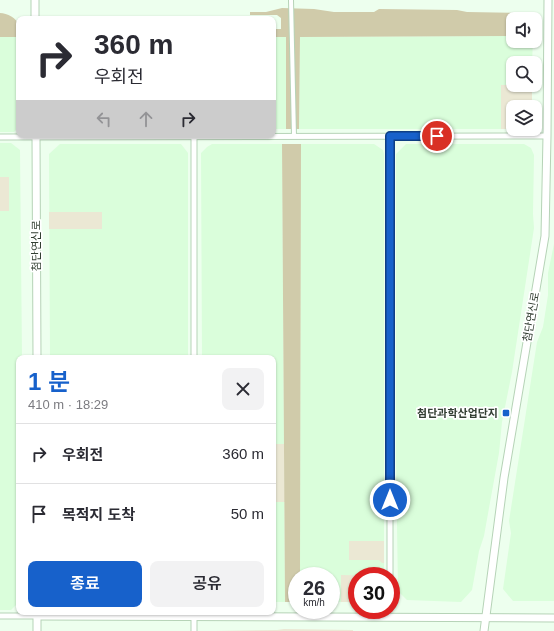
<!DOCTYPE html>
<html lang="ko">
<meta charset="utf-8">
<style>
body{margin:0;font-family:Arial,"Noto Sans KR",sans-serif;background:#f2f2f3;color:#2b2b33;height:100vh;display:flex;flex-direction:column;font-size:15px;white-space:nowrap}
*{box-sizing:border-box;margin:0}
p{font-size:13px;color:#7c7c81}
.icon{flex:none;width:22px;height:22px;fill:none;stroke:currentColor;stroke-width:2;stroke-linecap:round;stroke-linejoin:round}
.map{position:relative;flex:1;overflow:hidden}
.panel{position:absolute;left:16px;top:355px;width:260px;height:260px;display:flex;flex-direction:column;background:#fff;border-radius:8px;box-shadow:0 1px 3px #0004}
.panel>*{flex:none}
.guide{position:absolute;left:16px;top:16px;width:260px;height:122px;border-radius:8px;box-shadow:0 1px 3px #0004;background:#fff;color:#2b2b33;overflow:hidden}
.controls{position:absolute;left:506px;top:12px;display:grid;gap:8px}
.controls a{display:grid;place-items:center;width:36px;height:36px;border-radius:8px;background:#fff;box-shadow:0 1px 3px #0004;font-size:20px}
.speed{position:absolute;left:288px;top:567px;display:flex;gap:8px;font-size:20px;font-weight:700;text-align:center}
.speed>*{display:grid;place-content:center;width:52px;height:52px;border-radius:50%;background:#fff;box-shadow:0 1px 3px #0004;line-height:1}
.speed small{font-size:10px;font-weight:400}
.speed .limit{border:6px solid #d22;background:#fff;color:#111}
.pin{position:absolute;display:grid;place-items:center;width:34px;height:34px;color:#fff;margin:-17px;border:2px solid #fff;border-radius:50%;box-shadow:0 1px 4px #0007}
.me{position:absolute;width:44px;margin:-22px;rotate:0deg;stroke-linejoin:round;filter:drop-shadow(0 0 3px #0008)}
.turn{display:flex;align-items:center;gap:14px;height:84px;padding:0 12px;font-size:18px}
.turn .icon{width:52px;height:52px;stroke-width:2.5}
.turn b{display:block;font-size:28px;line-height:34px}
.lanes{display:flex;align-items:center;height:38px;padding:0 12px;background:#0003;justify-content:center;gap:20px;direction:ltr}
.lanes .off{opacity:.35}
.round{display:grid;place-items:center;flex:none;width:42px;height:42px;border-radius:8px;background:#f2f2f3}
.overview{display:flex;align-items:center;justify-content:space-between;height:68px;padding:0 12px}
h1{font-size:24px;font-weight:600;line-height:30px;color:#1761cb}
.button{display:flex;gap:8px;margin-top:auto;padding:8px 12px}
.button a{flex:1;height:46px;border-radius:8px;background:#1761cb;color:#fff;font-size:16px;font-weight:600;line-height:46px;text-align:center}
.button a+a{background:#f2f2f3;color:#2b2b33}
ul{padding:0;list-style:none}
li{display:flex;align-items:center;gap:12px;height:60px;padding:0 12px;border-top:1px solid #e1e1e2}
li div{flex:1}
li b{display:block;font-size:15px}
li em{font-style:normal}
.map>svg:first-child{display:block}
</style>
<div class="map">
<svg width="554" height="631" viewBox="0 0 554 631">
<rect width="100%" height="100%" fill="#edffee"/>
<g fill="#dafedb">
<polygon points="513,36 513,41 533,41 532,63 513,63 513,85 532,85 532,107 513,107 513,129 299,129 300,37"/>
<polygon points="0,37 19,37 19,127 14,132 0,132"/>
<rect x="273" y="37" width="13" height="92"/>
<polygon points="0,143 11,143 20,150 22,358 19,358 19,602 11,610 0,610"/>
<polygon points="60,144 181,144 188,153 188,358 50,358 49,154"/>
<polygon points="212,144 282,144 285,602 273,602 273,358 202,358 201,153 207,147"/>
<polygon points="301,144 374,144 383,150 384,154 384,576 357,576 357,602 331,602 331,576 300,576"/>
<polygon points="406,144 524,144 531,148 534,155 533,214 534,228 512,372 502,422 499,453 489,508 484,536 479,551 472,590 461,602 407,600 398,591 396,458 396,154"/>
<polygon points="554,244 554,601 513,601 503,589 511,533 509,521 537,342 543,327 546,308 548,295 548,273"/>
</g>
<g fill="#ebe8d4">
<polygon points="501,85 532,85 532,107 513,107 513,129 501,129"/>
<rect x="0" y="177" width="9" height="34"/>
<rect x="49" y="212" width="53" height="17"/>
<polygon points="273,444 284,444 285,502 273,502"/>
<polygon points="349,541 384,541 384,563 382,563 379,560 349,560"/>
<polygon points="341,575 384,576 357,576 357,602 341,602"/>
<polygon points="284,629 353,630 353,631 215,631 277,630"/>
</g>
<g fill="#d0cbaa">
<polygon points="282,8 314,9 334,12 374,12 379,9 457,10 467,12 523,13 528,19 513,19 513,36 300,37 299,129 286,129 286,37 273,37 273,29 281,29 281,18 277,15 250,15 250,12 266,12"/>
<path d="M0 13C7 13 17 18 19 26 20 29 19 34 19 37H0Z"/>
<polygon points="282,144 301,144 300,576 297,576 297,602 285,602"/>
</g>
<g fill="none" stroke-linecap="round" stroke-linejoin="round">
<defs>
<polyline id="pedestrian" points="291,0 294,136"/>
<g id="minor">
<polyline points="390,136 390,576"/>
<polyline points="0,137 547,136"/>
<polyline points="194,137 194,358"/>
<polyline points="0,616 37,616"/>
<polyline points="194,631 194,612"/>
</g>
<g id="tertiary">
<polyline points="35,0 35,19"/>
<polyline points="36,135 37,358"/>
<polyline points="37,612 37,631"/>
<polyline points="37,616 554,618"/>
<polyline points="484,631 504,478 545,236 547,136 548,0"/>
</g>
</defs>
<use href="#pedestrian" stroke="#b6d3b7" stroke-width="6"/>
<use href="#minor" stroke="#b6d3b7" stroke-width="7"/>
<use href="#tertiary" stroke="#b6d3b7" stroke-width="9"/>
<use href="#pedestrian" stroke="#fff" stroke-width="4"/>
<use href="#minor" stroke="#fff" stroke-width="5"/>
<use href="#tertiary" stroke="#fff" stroke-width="7"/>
</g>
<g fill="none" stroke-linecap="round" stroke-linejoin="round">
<defs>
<polyline id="route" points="390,500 390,136 437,136"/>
</defs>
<use href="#route" stroke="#0f3f84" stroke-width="10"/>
<use href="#route" stroke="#1761cb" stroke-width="7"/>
</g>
<rect fill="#1761cb" stroke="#fff" stroke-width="1.5" x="502" y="409" width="8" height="8" rx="2"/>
<g text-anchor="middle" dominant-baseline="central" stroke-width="3.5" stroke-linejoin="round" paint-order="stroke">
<g font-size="11" fill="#333f33" stroke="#fff">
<text transform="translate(36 246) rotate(-90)">첨단연신로</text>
<text transform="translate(531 317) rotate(-80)">첨단연신로</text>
</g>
<g font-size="11" font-weight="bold" fill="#333f33" stroke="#fff" text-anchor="end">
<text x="498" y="413">첨단과학산업단지</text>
</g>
</g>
</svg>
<div class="controls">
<a><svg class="icon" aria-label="sound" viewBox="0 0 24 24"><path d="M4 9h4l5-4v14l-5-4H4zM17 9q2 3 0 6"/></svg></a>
<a><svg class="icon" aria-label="search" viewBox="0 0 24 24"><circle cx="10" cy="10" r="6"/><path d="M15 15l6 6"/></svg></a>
<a><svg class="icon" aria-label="layers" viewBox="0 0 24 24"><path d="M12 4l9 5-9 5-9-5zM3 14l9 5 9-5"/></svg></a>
</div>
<div class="speed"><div>26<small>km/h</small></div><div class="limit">30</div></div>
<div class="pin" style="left:437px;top:136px;background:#d93025"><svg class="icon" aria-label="arrive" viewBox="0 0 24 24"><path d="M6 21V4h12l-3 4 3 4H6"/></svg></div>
<svg class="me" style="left:390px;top:500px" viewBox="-20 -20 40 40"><circle r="17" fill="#1761cb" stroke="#fff" stroke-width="3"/><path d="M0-11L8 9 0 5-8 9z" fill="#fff"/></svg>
<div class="guide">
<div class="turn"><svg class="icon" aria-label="right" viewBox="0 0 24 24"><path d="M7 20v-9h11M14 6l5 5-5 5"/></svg><div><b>360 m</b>우회전</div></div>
<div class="lanes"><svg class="icon off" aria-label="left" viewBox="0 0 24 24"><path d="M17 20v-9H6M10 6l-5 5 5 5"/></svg><svg class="icon off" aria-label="ahead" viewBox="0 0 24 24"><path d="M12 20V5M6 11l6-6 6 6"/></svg><svg class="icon" aria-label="right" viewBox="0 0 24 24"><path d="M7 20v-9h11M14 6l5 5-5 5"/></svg></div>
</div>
<section class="panel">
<div class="overview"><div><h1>1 분</h1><p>410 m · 18:29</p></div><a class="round"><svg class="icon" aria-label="close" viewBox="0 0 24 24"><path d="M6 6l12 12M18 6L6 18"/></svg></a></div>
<ul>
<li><svg class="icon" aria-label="right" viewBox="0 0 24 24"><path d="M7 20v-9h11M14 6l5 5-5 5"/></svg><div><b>우회전</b></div><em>360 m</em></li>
<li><svg class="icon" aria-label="arrive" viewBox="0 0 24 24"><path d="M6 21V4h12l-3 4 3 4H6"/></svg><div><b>목적지 도착</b></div><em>50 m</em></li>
</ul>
<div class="button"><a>종료</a><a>공유</a></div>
</section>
</div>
